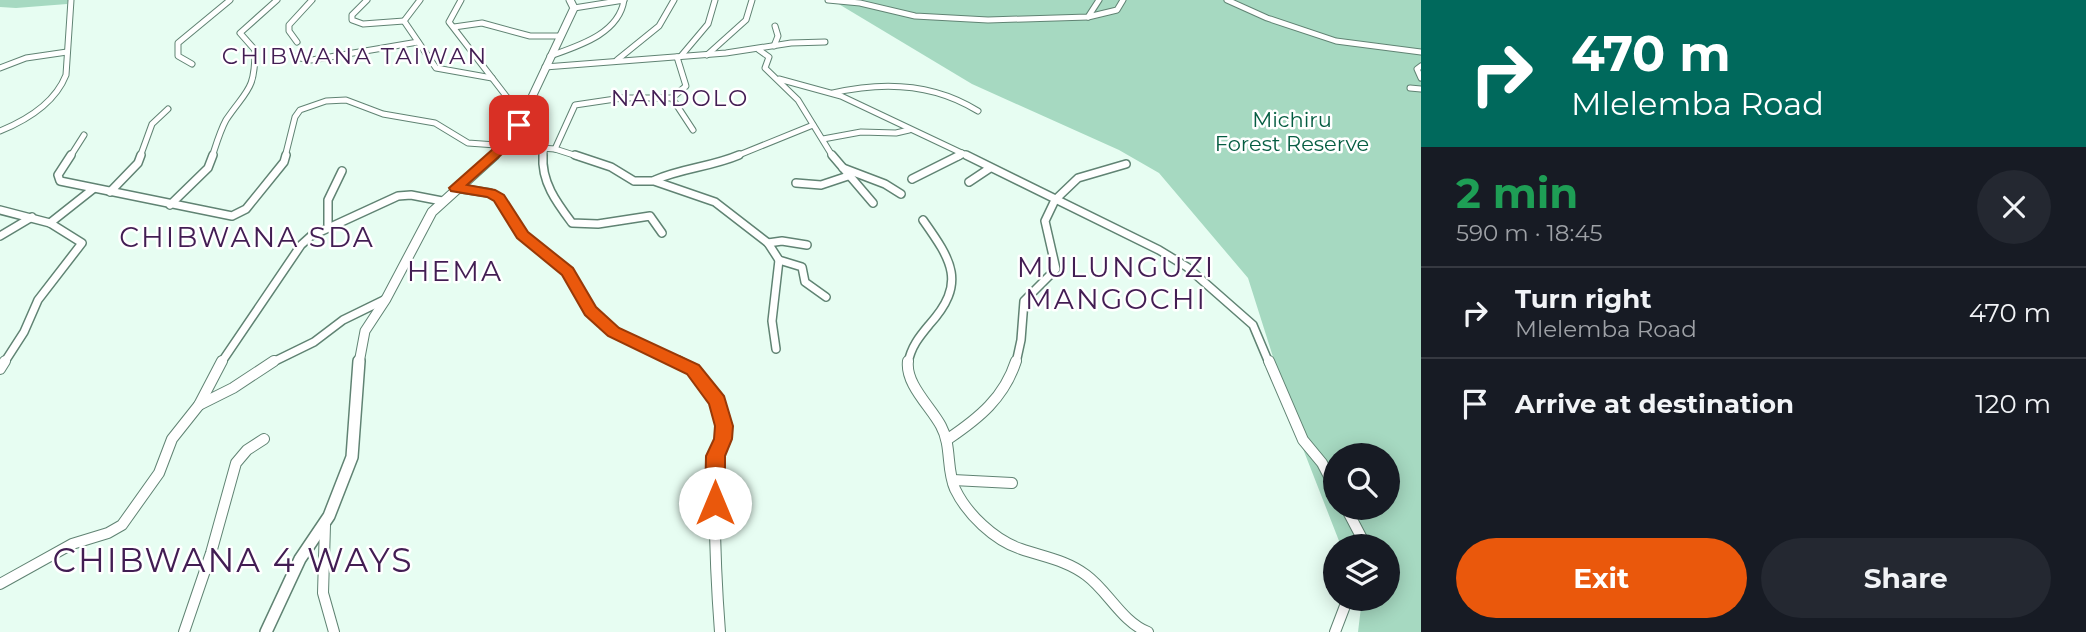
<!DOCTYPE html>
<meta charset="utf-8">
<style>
body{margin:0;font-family:Montserrat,sans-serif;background:#242831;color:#f1f3f6;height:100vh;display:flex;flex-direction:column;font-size:26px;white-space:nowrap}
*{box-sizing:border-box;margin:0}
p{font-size:23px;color:#9ea1a6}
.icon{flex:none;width:38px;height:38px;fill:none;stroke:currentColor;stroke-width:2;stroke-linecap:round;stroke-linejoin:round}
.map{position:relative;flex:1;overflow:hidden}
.details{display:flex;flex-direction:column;background:#171b24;width:665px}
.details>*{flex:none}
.top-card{background:#00695c;color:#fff;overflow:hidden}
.buttons{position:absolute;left:1323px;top:443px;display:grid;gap:14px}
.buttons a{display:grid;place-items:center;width:77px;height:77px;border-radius:50%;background:#171b24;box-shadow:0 4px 18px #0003;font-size:35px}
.pin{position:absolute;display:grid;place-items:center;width:60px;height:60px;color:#fff;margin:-30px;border-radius:14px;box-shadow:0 4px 10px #0006}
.me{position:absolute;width:77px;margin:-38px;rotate:0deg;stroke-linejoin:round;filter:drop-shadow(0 0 5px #0008)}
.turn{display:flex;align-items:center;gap:24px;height:147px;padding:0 35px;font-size:32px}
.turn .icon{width:91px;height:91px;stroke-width:2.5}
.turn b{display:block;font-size:49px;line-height:60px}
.round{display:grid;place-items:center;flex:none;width:74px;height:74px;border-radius:37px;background:#242831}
.headline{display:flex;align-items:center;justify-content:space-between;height:119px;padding:0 35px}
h1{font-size:42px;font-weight:700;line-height:52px;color:#1e9e55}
.action{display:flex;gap:14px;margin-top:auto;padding:14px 35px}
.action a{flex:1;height:80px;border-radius:42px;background:#ea580c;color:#fff;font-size:28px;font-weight:700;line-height:80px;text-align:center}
.action a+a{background:#242831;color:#f1f3f6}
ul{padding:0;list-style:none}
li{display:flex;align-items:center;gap:21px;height:91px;padding:0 35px;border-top:2px solid #363941}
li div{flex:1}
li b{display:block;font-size:26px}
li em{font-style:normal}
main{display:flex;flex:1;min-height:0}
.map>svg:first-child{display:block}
</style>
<main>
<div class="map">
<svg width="1421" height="632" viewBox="0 0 1421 632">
<rect width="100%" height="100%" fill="#e7fdf2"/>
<g fill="#a6d9c1" fill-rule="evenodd">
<polygon points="0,0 68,0 67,4 16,8 0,7"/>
<path d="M832 0H1421V632H1358L1362 599 1388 598V546H1341L1298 436 1248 278 1159 173 1119 150 972 84ZM1335 455H1388V508H1335Z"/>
</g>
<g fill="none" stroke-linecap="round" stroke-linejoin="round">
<defs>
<g id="minor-far2">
<polyline points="367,0 352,15 352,20 363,24 404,21"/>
<polyline points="461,0 449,22 513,105 525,112"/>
<polyline points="828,0 860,3 915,16 988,20 1088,17 1117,10 1123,0"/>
<polyline points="1227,0 1267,18 1336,41 1421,52"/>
<polyline points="574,8 624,0"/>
<polyline points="1088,17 1099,0"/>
<polyline points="404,21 436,68 492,78"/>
<polyline points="404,21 420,0"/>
<polyline points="454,27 482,23 530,36 561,36"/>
<polyline points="297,42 289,31 289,25 312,0"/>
<polyline points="774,46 778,36 775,26"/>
<polyline points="759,50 769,57 765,68 798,100 833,157"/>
<polyline points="707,55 746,20 752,0"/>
<path d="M550 56C578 46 619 34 624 0"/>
<polyline points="681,56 708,24 715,0"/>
<polyline points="294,57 312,60 418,42"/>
<polyline points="677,57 686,86 672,98 693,130"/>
<polyline points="617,60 659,26 674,0"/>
<polyline points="192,64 178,56 178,43 230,0"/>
<polyline points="1421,66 1417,69 1421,78"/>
<polyline points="545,67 726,53 791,43 825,42"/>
<polyline points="0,68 26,58 67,52"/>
<polyline points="779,79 841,96 970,157"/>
<polyline points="1410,88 1421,89"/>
<path d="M833 93C884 81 933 83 978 111"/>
<path d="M0 131C27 120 55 103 66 75L71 0"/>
<polyline points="823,139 861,132 896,133 909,130"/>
<polyline points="555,149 575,105 622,98 672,98"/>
<polyline points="70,157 84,135"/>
<polyline points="140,157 152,124 168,109"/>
<path d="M212 157C216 145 220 131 226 120 247 89 255 91 255 50L240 33 277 0"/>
<polyline points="285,157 295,117 300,110 326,101 346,100 383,114 435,123 468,143 555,149 580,157"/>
<polyline points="543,157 545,148"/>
<polyline points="734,157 813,125"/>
<polyline points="958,157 962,153"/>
</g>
<g id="minor-far1">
<polyline points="71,155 58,175 60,181 232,216 246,209 284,162 286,155"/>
<path d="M543 155C541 182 557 203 572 223L598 224 650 216 662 233"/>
<polyline points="575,155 611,167 634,181 654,181 715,202 768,243 779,260 802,267 805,282 826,297"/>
<polyline points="832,155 873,203"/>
<polyline points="966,155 1159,250 1187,267 1253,325 1269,363"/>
<polyline points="843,168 885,184 901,194"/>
<polyline points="912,179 960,155"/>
<path d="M655 180C682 168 711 167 739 155"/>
<polyline points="969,182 990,168"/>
<polyline points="796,183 821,185 848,176"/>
<polyline points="456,188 490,193 500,198 526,239 568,272 596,318 613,332 681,363"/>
<polyline points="110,192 138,163 141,155"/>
<polyline points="170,205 208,168 213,155"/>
<polyline points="0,210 50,223 82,243 38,300 24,332 4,363"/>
<polyline points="50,223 93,189"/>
<polyline points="328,227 328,200 342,171"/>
<polyline points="0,236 32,217"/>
<polyline points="768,243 782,241 807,245"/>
<polyline points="776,349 772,321 779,260"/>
<polyline points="221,363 301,245 311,236 398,196 411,195 442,201"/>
<polyline points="271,363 314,342 343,320 386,299"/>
<path d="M908 363C911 347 919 337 929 325 967 283 952 261 923 220"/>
<polyline points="1016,363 1021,340 1024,301 1056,269 1045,221 1055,200 1078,178 1126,164"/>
</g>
<g id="minor">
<path d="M678 361C691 367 712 388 718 402 730 429 716 450 715 476 714 528 716 580 720 632"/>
<path d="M908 361C905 384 931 407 941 426 952 446 946 469 955 489 967 514 994 540 1021 549 1044 557 1066 560 1086 575 1108 591 1122 622 1148 632"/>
<polyline points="1269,361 1303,440 1322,463 1335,488"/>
<polyline points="0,369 5,361"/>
<polyline points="199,405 233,388 274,361"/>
<path d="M948 439C979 418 1004 398 1016 361"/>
<polyline points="953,480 1012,483"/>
<polyline points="1346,508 1366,546"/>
<polyline points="325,525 323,593 334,632"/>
<polyline points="0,584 72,544 108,533 122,525 159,473 172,439 199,405 222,361"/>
<polyline points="184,632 211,553 236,463 247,450 264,439"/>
<polyline points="1335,632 1348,598"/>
</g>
<polyline id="tertiary-far2" points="493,157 515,133 574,8 570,0"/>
<polyline id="tertiary-far1" points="359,363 365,331 386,299 432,212 495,155"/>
<polyline id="tertiary" points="266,632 300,559 329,516 352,457 359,361"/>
</defs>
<use href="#minor-far2" stroke="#608373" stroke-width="7"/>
<use href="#minor-far1" stroke="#608373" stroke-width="10"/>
<use href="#minor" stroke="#608373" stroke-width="12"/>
<use href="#tertiary-far2" stroke="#608373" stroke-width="9"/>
<use href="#tertiary-far1" stroke="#608373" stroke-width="11"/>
<use href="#tertiary" stroke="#608373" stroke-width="14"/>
<use href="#minor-far2" stroke="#fff" stroke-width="5"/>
<use href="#minor-far1" stroke="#fff" stroke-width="7"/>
<use href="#minor" stroke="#fff" stroke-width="10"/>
<use href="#tertiary-far2" stroke="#fff" stroke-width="7"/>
<use href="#tertiary-far1" stroke="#fff" stroke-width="9"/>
<use href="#tertiary" stroke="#fff" stroke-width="11"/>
</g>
<polygon fill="#ea580c" stroke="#983908" stroke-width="2" points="519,122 525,125 511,146 467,185 495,190 504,195 528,232 573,268 596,307 619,328 699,365 724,396 733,426 732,439 725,456 725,503 722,510 715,512 708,510 705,503 706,456 714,439 715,426 709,404 687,374 608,336 585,315 562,275 517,238 494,201 487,197 451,191 449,188 502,141 514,123"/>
<g text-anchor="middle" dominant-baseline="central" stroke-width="5" stroke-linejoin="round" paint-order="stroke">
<g font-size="21" fill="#065d42" stroke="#fff">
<text x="1292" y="119">Michiru<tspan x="1292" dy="24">Forest Reserve</tspan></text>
</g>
<g font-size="23" letter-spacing="2" fill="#421d53" stroke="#fff">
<text x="355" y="56">CHIBWANA TAIWAN</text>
<text x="680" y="98">NANDOLO</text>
</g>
<g font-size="28" letter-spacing="2" fill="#421d53" stroke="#fff">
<text x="247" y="237">CHIBWANA SDA</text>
<text x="1116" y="267">MULUNGUZI<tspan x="1116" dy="32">MANGOCHI</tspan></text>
<text x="455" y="271">HEMA</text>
</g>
<g font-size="33" letter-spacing="2" fill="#421d53" stroke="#fff">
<text x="233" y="560">CHIBWANA 4 WAYS</text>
</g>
</g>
</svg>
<div class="buttons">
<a><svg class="icon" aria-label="search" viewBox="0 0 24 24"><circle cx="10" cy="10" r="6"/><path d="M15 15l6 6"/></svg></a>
<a><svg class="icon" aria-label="layers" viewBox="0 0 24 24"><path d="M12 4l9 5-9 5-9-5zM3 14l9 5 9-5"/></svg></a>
</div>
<div class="pin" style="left:519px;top:125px;background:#d93025"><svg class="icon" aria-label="arrive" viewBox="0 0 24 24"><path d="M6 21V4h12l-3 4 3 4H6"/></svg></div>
<svg class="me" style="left:715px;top:503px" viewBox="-20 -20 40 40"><circle r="19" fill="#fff"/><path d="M0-13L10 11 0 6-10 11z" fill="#ea580c"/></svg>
</div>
<section class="details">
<div class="top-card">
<div class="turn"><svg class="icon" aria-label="right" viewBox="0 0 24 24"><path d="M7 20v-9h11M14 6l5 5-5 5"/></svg><div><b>470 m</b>Mlelemba Road</div></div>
</div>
<div class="headline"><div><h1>2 min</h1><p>590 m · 18:45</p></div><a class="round"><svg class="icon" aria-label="close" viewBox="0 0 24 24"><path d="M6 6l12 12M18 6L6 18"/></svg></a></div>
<ul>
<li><svg class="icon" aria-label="right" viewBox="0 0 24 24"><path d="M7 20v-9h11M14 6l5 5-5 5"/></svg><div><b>Turn right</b><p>Mlelemba Road</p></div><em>470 m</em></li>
<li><svg class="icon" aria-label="arrive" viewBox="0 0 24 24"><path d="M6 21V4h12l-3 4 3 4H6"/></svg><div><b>Arrive at destination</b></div><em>120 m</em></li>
</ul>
<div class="action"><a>Exit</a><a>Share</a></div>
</section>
</main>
